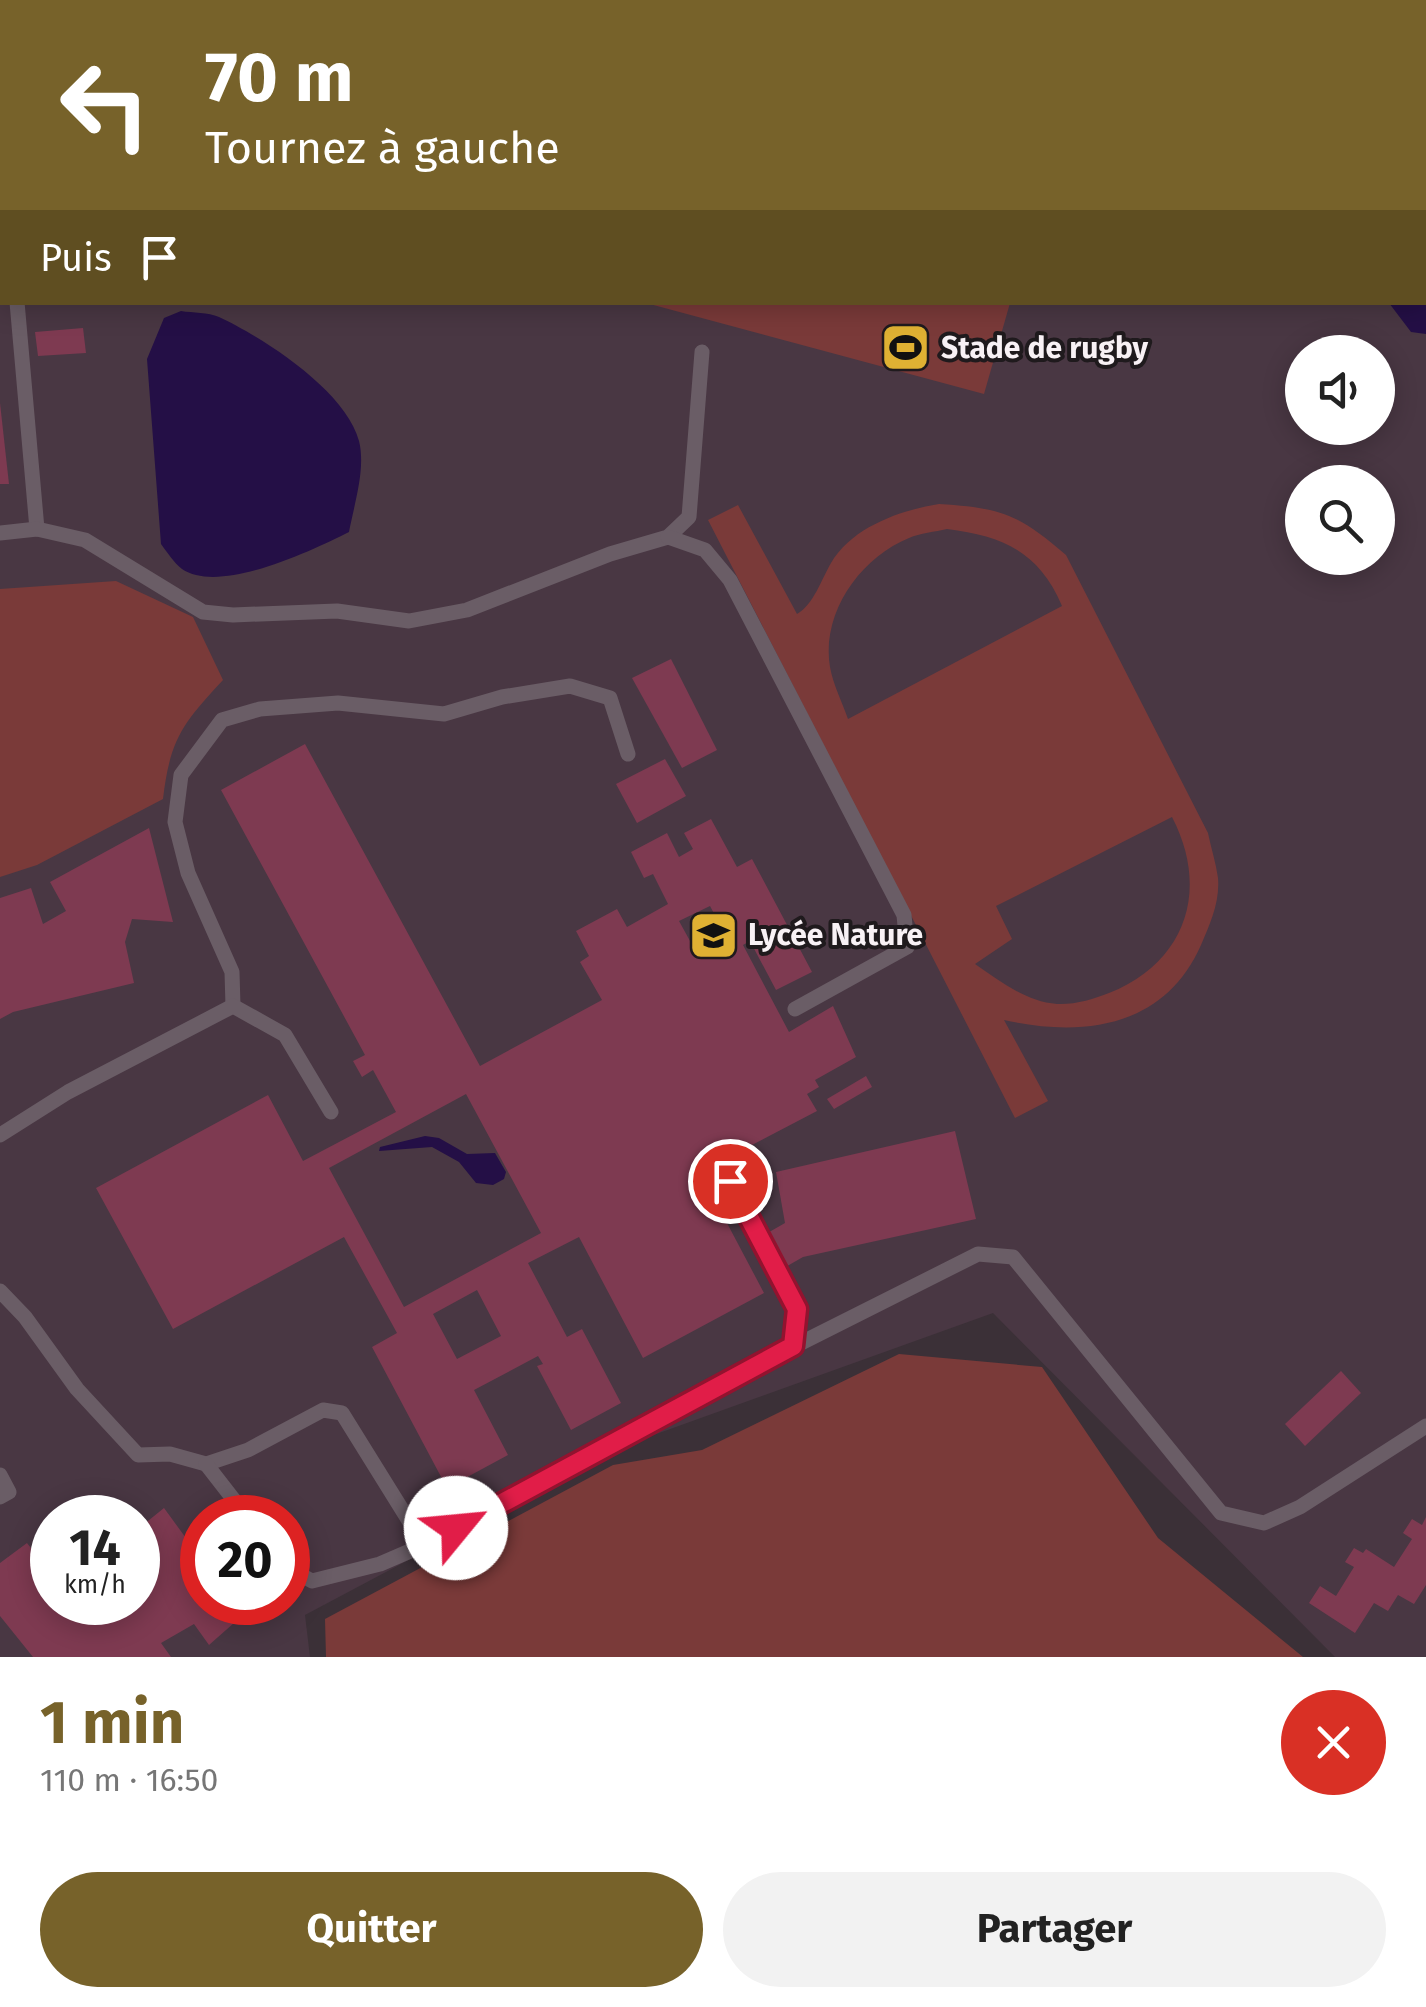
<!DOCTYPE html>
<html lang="fr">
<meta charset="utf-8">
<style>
body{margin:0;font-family:"Fira Sans",sans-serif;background:#f2f2f2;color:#222;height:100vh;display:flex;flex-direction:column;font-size:38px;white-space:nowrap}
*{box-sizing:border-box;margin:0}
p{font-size:32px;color:#767676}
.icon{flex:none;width:55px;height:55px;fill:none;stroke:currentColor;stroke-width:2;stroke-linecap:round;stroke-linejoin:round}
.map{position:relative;height:1657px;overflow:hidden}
.panel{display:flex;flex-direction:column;background:#fff;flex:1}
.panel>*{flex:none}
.guide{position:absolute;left:0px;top:0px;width:1428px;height:305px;box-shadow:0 5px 25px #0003;background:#77622a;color:#fff;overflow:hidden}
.buttons{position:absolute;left:1285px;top:335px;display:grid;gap:20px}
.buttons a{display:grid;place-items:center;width:110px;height:110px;border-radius:50%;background:#fff;box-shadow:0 5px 25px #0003;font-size:50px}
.speed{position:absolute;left:30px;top:1495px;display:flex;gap:20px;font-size:50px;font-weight:700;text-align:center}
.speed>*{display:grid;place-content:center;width:130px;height:130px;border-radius:50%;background:#fff;box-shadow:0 5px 25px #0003;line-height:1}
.speed small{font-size:25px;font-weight:400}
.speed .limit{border:15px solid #d22;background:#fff;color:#111}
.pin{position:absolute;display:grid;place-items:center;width:85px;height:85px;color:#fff;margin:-42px;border:5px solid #fff;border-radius:50%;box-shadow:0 2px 10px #0007}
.me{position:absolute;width:110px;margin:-55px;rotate:62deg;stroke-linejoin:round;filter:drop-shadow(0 0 8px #0008)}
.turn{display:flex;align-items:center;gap:35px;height:210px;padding:0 40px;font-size:45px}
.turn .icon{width:130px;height:130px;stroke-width:2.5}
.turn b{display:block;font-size:70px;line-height:85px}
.then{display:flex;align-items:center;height:95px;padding:0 40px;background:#0003;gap:20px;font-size:38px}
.round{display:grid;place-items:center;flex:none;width:105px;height:105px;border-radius:52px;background:#f2f2f2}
.head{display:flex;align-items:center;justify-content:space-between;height:170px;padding:0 40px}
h1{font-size:60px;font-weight:700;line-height:75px;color:#77622a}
.button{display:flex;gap:20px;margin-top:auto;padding:20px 40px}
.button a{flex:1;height:115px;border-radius:60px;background:#77622a;color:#fff;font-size:40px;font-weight:700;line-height:115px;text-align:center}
.button a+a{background:#f2f2f2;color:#222}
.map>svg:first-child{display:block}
</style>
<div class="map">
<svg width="1426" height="1657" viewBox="0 0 1426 1657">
<rect width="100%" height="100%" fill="#3b3037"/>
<path fill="#493743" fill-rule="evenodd" d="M0 0H1426V1657H1335L993 1313 623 1446 305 1615 310 1657H0ZM2 2H1425V302H2ZM1302 352H1378V428H1302ZM1302 482H1378V558H1302ZM52 1518H138V1602H52ZM202 1518H288V1602H202Z"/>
<g fill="#7a3a39" fill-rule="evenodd">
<polygon points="455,0 894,0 904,2 454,2"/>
<polygon points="646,303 1010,302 1010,303 984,394"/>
<path d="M939 504C1002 508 1018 514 1066 555L1208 833C1211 848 1216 863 1218 878 1220 902 1210 924 1201 945 1165 1027 1084 1038 1004 1020L1048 1101 1015 1118 708 520 738 505 797 614C814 604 821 580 831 563 852 527 901 510 939 504ZM947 529C1003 536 1039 552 1062 606L848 719C842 702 833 684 830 667 821 613 860 558 909 538 920 533 935 532 947 529ZM1172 817C1210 890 1186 962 1109 993 1094 999 1074 1005 1057 1004 1026 1002 1000 981 975 964L1012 939 996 906Z"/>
<path d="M116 581 193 617 223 680C183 723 170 739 163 799L37 865 0 877V589Z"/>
<polygon points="899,1354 1042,1367 1158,1538 1303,1657 326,1657 325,1619 613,1465 702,1450"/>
</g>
<g fill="#240f46">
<polygon points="1284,0 1426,0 1426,334 1411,332 1389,303 1425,302 1425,2"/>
<path d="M181 311C193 313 208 312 219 317 264 338 346 391 359 441 366 469 354 505 349 532 313 550 220 595 182 569 174 563 167 552 161 544L147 359 164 318Z"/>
<polygon points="425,1136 439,1138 467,1154 495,1153 506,1172 504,1179 493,1185 476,1183 459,1162 432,1147 379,1151 380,1147"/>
</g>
<g fill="#7e3a51" fill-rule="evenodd">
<polygon points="83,328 86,353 38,356 35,332"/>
<polygon points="0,403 9,484 0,484"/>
<polygon points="671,659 717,750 682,768 632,678"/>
<path d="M305 744 480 1066 602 1000 580 962 589 956 576 931 617 909 627 927 668 904 653 874 644 878 631 852 667 833 679 857 693 849 684 833 711 819 737 867 752 859 812 972 776 990 750 941 743 945 789 1032 833 1006 856 1057 815 1080 819 1087 807 1094 817 1111 700 1172 764 1293 643 1358 579 1237 528 1263 567 1337 582 1329 621 1403 571 1430 537 1366 543 1364 538 1356 474 1390 508 1455 447 1488 372 1347 397 1333 344 1237 173 1329 96 1188 268 1095 303 1161 396 1112 373 1070 362 1077 353 1061 365 1055 221 790ZM710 906 725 934 695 950 679 921ZM466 1094 541 1233 404 1307 329 1168ZM477 1290 501 1336 457 1359 433 1314Z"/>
<polygon points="665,759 686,796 637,823 616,784"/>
<polygon points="149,828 173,922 132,919 125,942 134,983 13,1012 0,1019 0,898 31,888 43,924 66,911 50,882"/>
<polygon points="866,1076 872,1087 834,1109 827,1099"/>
<polygon points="955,1131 976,1219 803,1257 782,1269 764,1235 785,1223 776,1172"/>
<polygon points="1341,1371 1361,1393 1305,1446 1285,1424"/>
<polygon points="164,1508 202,1560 202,1602 234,1602 243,1615 209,1645 194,1624 161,1643 171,1657 33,1657 0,1616 0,1563 27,1543 52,1575 52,1602 75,1602 87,1618 107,1602 138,1602 138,1579 151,1569 138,1552 138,1529"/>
<polygon points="1426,1517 1426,1585 1414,1604 1398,1595 1388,1611 1374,1603 1355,1633 1309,1603 1320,1586 1336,1596 1354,1567 1345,1562 1354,1548 1363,1553 1366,1549 1394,1567 1412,1539 1403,1533 1412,1519 1422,1525"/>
</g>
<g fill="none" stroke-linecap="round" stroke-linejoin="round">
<g stroke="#6a5d66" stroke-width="15">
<polyline points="0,164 2,167"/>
<polyline points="17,302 37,529"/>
<polyline points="0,533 37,529 85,540 203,612 233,615 337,611 409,621 467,610 610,554 668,537 689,517 702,352"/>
<polyline points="668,537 705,550 730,580 904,915 907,947 795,1009"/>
<polyline points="233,1006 232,972 188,873 175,822 181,775 222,720 260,709 338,703 444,714 502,697 570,686 610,698 628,754"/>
<polyline points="0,1135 68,1092 233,1006 285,1035 331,1112"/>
<polyline points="730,1181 797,1309 793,1347"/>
<polyline points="0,1291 25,1317 77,1389 138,1455 170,1454 206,1464 248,1450 323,1410 342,1413 424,1545 380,1564 312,1581 288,1568"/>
<polyline points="206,1464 248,1518"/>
<polyline points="0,1475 9,1492 0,1497"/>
<polyline points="424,1545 793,1347 978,1254 1013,1257 1221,1513 1264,1523 1300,1507 1426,1426"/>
</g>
</g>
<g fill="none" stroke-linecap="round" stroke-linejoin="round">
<defs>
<polyline id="route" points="456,1528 793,1346 797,1309 730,1181"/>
</defs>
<use href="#route" stroke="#92132f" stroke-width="25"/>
<use href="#route" stroke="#e11d48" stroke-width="18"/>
</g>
<defs>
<symbol id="stadium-square" viewBox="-11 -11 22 22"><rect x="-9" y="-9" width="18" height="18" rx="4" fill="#dfb133" stroke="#1f1a1d"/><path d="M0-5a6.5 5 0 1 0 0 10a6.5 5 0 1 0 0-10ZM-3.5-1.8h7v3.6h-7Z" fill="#111"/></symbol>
<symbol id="school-square" viewBox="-11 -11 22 22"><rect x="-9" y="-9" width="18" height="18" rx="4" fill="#dfb133" stroke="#1f1a1d"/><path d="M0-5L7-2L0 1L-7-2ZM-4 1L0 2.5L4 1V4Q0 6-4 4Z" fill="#111"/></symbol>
</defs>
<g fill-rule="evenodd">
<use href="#stadium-square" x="878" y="320" width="55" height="55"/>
<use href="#school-square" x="686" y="908" width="55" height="55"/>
</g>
<g text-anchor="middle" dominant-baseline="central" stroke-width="8" stroke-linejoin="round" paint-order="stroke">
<g font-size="30" font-weight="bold" fill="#f8f1f5" stroke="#1f1a1d" text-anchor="start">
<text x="941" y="348">Stade de rugby</text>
<text x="748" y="935">Lycée Nature</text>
</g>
</g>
</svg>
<div class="buttons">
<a><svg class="icon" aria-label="sound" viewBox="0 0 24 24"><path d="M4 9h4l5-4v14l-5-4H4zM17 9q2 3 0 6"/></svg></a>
<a><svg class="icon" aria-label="search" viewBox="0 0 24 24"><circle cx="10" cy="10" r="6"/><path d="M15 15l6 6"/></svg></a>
</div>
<div class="speed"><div>14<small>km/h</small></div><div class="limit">20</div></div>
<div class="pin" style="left:730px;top:1181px;background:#d93025"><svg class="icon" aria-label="arrive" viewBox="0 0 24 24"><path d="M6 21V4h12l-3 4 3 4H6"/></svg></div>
<svg class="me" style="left:456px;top:1528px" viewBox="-20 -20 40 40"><circle r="19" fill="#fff"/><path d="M0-13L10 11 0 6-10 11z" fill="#e11d48"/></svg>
<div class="guide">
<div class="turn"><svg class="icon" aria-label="left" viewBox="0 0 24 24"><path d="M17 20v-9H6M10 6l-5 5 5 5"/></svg><div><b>70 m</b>Tournez à gauche</div></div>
<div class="then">Puis<svg class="icon" aria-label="arrive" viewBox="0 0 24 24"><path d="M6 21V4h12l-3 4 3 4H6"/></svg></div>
</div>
</div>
<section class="panel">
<div class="head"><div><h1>1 min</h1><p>110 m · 16:50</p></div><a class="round" style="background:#d93025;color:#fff"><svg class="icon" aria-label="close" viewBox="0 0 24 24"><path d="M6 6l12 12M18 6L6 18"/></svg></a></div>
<div class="button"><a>Quitter</a><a>Partager</a></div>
</section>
